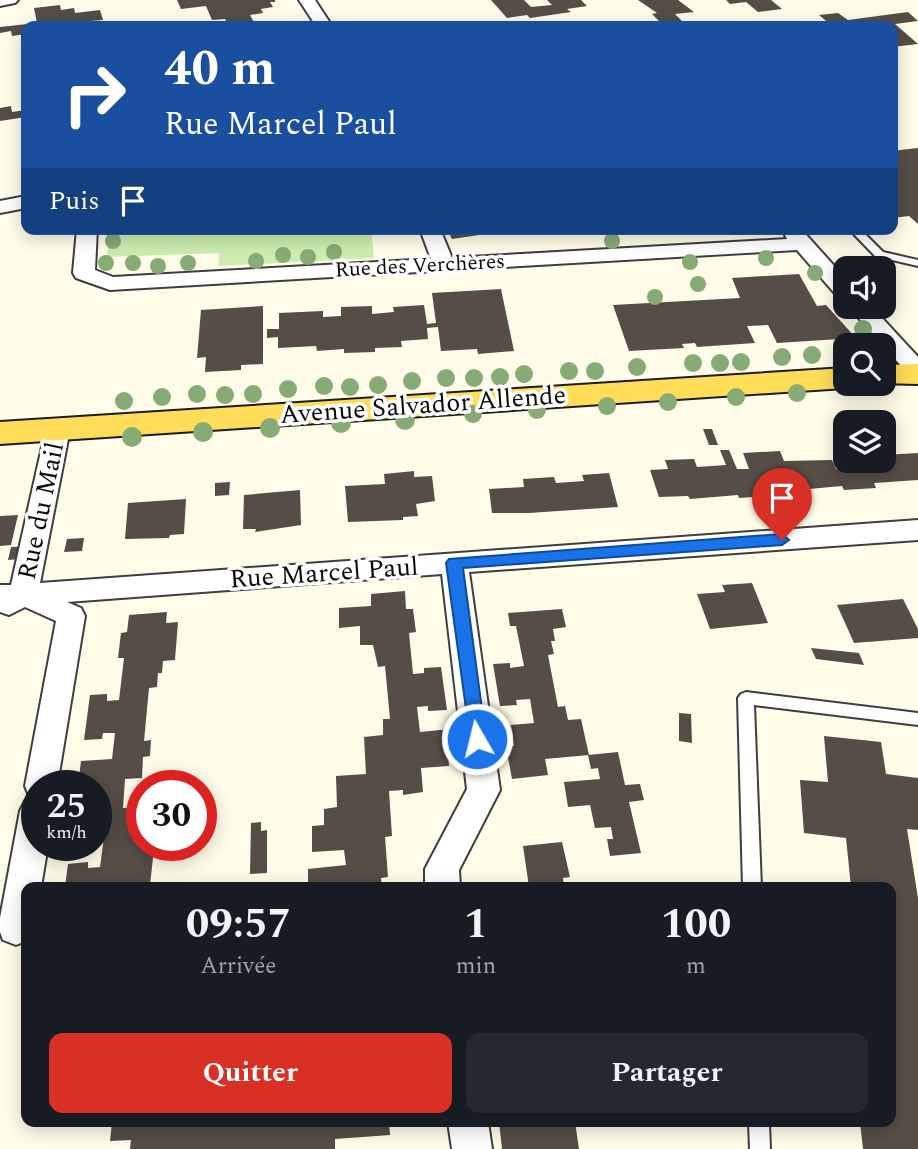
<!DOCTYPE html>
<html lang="fr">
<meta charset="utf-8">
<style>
body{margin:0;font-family:Spectral,serif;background:#242831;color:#f1f3f6;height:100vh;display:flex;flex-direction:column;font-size:26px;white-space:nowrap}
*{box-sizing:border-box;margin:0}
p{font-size:23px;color:#9ea1a6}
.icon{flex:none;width:38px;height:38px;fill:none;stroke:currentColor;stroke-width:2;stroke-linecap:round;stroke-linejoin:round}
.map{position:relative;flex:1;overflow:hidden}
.details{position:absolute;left:21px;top:882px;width:875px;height:245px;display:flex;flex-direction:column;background:#171b24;border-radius:14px;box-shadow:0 4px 18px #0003}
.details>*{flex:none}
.top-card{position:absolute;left:21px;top:21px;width:877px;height:214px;border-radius:14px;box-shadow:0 4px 18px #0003;background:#1a4fa0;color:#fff;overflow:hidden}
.fabs{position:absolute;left:833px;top:256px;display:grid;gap:14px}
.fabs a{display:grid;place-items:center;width:63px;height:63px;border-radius:14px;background:#171b24;box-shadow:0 4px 18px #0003;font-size:35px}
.speed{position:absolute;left:21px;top:770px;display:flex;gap:14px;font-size:35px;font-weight:700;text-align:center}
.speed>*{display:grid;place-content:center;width:91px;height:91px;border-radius:50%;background:#171b24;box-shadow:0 4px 18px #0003;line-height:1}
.speed small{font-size:18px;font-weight:400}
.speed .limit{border:10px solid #d22;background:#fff;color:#111}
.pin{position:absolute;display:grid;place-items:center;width:60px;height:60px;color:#fff;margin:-72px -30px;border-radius:50% 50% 50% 0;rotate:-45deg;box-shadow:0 0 7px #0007}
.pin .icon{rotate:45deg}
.me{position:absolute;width:77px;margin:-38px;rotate:352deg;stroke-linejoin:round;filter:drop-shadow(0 0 5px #0008)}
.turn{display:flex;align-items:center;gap:24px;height:147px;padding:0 28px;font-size:32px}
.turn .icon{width:91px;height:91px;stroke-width:2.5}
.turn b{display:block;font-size:49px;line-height:60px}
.then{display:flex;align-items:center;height:66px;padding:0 28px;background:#0003;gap:14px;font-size:26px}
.eta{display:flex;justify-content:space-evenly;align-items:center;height:119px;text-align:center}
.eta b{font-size:42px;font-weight:700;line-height:49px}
.cta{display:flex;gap:14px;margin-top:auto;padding:14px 28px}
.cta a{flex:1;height:80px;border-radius:14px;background:#d93025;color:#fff;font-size:28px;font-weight:700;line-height:80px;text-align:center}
.cta a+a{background:#242831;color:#f1f3f6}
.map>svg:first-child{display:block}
</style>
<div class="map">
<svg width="918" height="1149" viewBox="0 0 918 1149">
<rect width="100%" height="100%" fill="#fffce9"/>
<polygon fill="#cdedaf" points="113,229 371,229 374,258 218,266 219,253 106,257"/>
<g fill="#554d46">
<polygon points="177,0 275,0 275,2 270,2 273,7 261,9 263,13 250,15 256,26 229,26 225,19 212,20 206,6 181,9"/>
<polygon points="491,0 524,0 531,7 552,5 547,0 581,0 587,6 567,9 571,12 530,18 527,15 507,18"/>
<polygon points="638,0 678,0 694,12 675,14 682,21 661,23 652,14 657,13"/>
<polygon points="726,0 771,0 782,9 758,12 746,2 730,4"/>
<polygon points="60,5 61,10 74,8 75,13 100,10 103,20 91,21 93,26 26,26 26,34 12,36 11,31 0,33 0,27 37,23 34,8"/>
<polygon points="908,12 918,21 895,24 918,44 892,47 892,26 832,26 819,15 838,13 848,20"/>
<polygon points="11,106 12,112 26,110 26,117 0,121 0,108"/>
<polygon points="918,148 918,224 909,216 892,218 892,151"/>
<polygon points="447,229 506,229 506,231 452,239"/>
<polygon points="799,274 817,306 826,305 856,338 777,343 768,325 747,326 755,343 697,347 695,343 682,344 684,348 629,351 613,305 740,298 732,278"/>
<polygon points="501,289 514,351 478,354 477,349 441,351 438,327 427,328 428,339 401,341 402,347 375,348 375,352 344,353 344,349 317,351 316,346 278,348 278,337 267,338 267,329 279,329 279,313 323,311 323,317 341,316 341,307 372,306 372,314 394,312 393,307 424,305 427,324 436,323 432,293"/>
<polygon points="263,306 263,364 241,365 241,370 205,372 206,357 197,358 201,310"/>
<polygon points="703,429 712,429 718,445 709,445"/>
<polygon points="720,450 729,450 737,469 749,469 743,453 780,451 784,461 832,460 836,469 864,468 860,460 884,460 884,455 918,453 918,480 874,483 876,488 844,490 842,486 809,489 811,493 739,498 738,495 690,499 688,496 659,497 650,470 668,469 665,460 694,459 697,467 726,465"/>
<polygon points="414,471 414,477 432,476 435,501 416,504 418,516 403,517 403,520 348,522 345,486 385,484 384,474"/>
<polygon points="609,473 618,507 529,513 492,513 489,489 524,487 523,479 554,477 556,483 584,481 582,475"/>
<polygon points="230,482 229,495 215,496 215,483"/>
<polygon points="300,490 301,525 255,532 256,529 243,529 244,495"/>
<polygon points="186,499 184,534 170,535 169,538 125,539 128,503"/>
<polygon points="18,515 11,545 0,546 0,516"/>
<polygon points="84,538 82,551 64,552 67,539"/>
<polygon points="32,546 30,558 8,560 11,547"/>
<polygon points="752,583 768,623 710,629 697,594 725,592 722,585"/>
<polygon points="405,591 406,609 413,609 416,632 409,633 413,674 424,673 424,668 441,667 447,710 428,711 428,706 417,707 420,732 450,729 451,744 447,745 449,766 421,768 423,792 403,795 403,790 389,791 392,836 385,837 388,877 381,878 382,887 308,887 308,869 346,865 344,850 312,852 312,826 324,825 324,809 337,807 336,776 366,774 364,737 383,735 383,719 390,719 385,666 378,667 373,645 360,645 360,626 339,628 339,608 371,606 371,594"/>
<polygon points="903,599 918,629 918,638 854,643 837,605"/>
<polygon points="562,609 566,627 553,629 555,641 551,641 554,654 548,655 558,707 565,706 568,720 581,719 589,755 545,759 548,775 512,779 506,747 514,746 510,725 534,723 530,699 516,700 517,705 500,706 493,664 510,663 510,668 524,666 516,626 510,626 508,613"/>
<polygon points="167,612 166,623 178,622 175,660 163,661 162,673 158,673 157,687 149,688 144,741 151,740 150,756 143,757 142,778 125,779 123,808 142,807 142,850 154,849 150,885 180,882 179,887 65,887 68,864 88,862 88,868 100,867 104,837 96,838 96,786 84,786 85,776 79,777 81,761 112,759 115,733 103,733 102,739 84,740 90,695 107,694 107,701 119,700 124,658 118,658 121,633 127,632 129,615"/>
<polygon points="811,648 859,653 864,665 816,659"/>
<polygon points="679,713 691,714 692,743 679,741"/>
<polygon points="824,736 881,742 886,774 918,778 918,830 907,829 918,898 918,1149 863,1149 860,1122 892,1120 891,887 851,887 846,838 804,833 800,780 828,782"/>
<polygon points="618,752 625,785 640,784 644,800 629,802 641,853 610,856 607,839 613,839 611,827 595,828 590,805 568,807 564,782 600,779 598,768 591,769 588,755"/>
<polygon points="261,822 261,831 267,830 267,873 250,874 251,823"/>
<polygon points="562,842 570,877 563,878 564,887 529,887 523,846"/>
<polygon points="112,1122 389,1122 390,1135 335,1139 335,1149 130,1149 131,1140 110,1141"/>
<polygon points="499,1122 575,1122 579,1149 502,1149"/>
</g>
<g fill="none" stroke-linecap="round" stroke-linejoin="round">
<defs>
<g id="lane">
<polygon points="849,229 860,229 883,252 918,260 918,266 875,256"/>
<polygon points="746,692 918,713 918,725 754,705 761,887 743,887 738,698 741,694"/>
<polygon points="749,1122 769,1122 770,1149 750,1149"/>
</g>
<g id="street">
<polygon points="0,0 18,0 15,3 0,6"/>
<polygon points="299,0 315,0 332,26 316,26"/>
<polygon points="26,196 26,208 0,213 0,201"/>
<polygon points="77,229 97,229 95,270 113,277 431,259 420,229 440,229 452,258 787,239 782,229 801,229 845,278 845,297 837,296 797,250 110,290 76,278 73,273"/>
<polygon points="848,306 871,306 918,357 918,378 910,376"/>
<polygon points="58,421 67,423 70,429 40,583 918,520 918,540 469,572 500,790 459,870 460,887 425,887 425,869 467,789 442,574 67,602 81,608 85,616 57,786 37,786 37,845 48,845 41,887 26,887 26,941 16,945 3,940 0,932 0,918 20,811 25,801 34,798 29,796 25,786 56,621 25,607 9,615 0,612 0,585 11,585 46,429 49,423"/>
<polygon points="448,1122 488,1122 492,1149 452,1149"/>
</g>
<g id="primary">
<polygon points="918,364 918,384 877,383 884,383 884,365"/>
<polygon points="845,368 845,383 858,383 856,385 845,388 0,444 0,422"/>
</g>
</defs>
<use href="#lane" stroke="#3e3e3e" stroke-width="4"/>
<use href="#street" stroke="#3e3e3e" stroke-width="4"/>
<use href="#primary" stroke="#1c1c1c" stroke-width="4"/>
<use href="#lane" fill="#fff" fill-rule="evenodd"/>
<use href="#street" fill="#fff" fill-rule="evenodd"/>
<use href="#primary" fill="#ffdd59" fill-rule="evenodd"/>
</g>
<g fill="#87ab75">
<circle cx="113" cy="241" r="8"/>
<circle cx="612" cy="241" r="8"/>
<circle cx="334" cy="252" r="8"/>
<circle cx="283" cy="255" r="8"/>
<circle cx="308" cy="257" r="8"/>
<circle cx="766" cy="258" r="8"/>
<circle cx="256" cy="261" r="8"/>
<circle cx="690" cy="262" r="8"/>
<circle cx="106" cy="263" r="8"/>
<circle cx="133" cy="263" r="8"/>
<circle cx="188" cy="263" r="8"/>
<circle cx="158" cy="266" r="8"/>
<circle cx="815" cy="273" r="8"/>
<circle cx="698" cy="284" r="8"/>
<circle cx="655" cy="297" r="8"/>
<circle cx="863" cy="329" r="9"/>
<circle cx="812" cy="355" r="9"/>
<circle cx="782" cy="357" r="9"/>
<circle cx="741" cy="362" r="9"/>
<circle cx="693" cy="363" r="9"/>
<circle cx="720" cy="363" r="9"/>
<circle cx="637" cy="367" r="9"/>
<circle cx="569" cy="371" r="9"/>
<circle cx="595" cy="371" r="9"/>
<circle cx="524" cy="374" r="9"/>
<circle cx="500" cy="377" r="9"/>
<circle cx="446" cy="378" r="9"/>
<circle cx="474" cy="378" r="9"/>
<circle cx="412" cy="381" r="9"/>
<circle cx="378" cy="385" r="9"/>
<circle cx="324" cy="386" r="9"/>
<circle cx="350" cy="387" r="9"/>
<circle cx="288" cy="389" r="9"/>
<circle cx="797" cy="393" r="9"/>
<circle cx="197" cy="394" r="9"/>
<circle cx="253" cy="394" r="9"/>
<circle cx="225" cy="395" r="9"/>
<circle cx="162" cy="397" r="9"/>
<circle cx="736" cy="397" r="9"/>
<circle cx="124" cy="401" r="9"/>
<circle cx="668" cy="402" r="9"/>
<circle cx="607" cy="406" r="9"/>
<circle cx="537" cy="410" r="9"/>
<circle cx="473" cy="414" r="9"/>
<circle cx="405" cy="420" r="10"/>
<circle cx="341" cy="423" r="10"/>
<circle cx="270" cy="428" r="10"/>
<circle cx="203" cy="432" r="10"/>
<circle cx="132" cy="437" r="10"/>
</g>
<polygon fill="#1a73e8" stroke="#114b97" stroke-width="2" points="782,534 789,540 782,545 463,568 486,739 484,745 477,747 471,745 446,563 449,559"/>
<g text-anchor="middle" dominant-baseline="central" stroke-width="7" stroke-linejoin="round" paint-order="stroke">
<g font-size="21" fill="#0b0b0b" stroke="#fff">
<text transform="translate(420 266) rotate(-3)">Rue des Verchères</text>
</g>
<g font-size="26" fill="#0b0b0b" stroke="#fff">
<text transform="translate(423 405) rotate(-4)">Avenue Salvador Allende</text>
<text transform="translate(41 511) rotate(-78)">Rue du Mail</text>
<text transform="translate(324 573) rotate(-4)">Rue Marcel Paul</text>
</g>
</g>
</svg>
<div class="fabs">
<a><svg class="icon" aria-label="sound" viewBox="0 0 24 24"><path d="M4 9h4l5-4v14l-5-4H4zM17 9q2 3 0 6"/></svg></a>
<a><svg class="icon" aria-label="search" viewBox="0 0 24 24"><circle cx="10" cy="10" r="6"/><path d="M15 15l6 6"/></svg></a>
<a><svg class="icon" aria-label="layers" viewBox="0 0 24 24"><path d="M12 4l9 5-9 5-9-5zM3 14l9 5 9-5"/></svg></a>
</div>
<div class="speed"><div>25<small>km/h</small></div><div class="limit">30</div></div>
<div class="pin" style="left:782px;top:540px;background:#d93025"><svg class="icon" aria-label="arrive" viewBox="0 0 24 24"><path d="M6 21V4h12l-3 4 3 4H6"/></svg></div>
<svg class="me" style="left:477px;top:739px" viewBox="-20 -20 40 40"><circle r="17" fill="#1a73e8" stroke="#fff" stroke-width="3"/><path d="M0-11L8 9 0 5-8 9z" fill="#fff"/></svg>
<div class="top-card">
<div class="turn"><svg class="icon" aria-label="right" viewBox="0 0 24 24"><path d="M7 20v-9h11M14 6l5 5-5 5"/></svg><div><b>40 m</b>Rue Marcel Paul</div></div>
<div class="then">Puis<svg class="icon" aria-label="arrive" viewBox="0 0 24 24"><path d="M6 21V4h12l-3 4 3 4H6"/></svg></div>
</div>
<section class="details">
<div class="eta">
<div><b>09:57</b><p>Arrivée</p></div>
<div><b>1</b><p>min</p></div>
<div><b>100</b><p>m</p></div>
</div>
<div class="cta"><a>Quitter</a><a>Partager</a></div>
</section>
</div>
